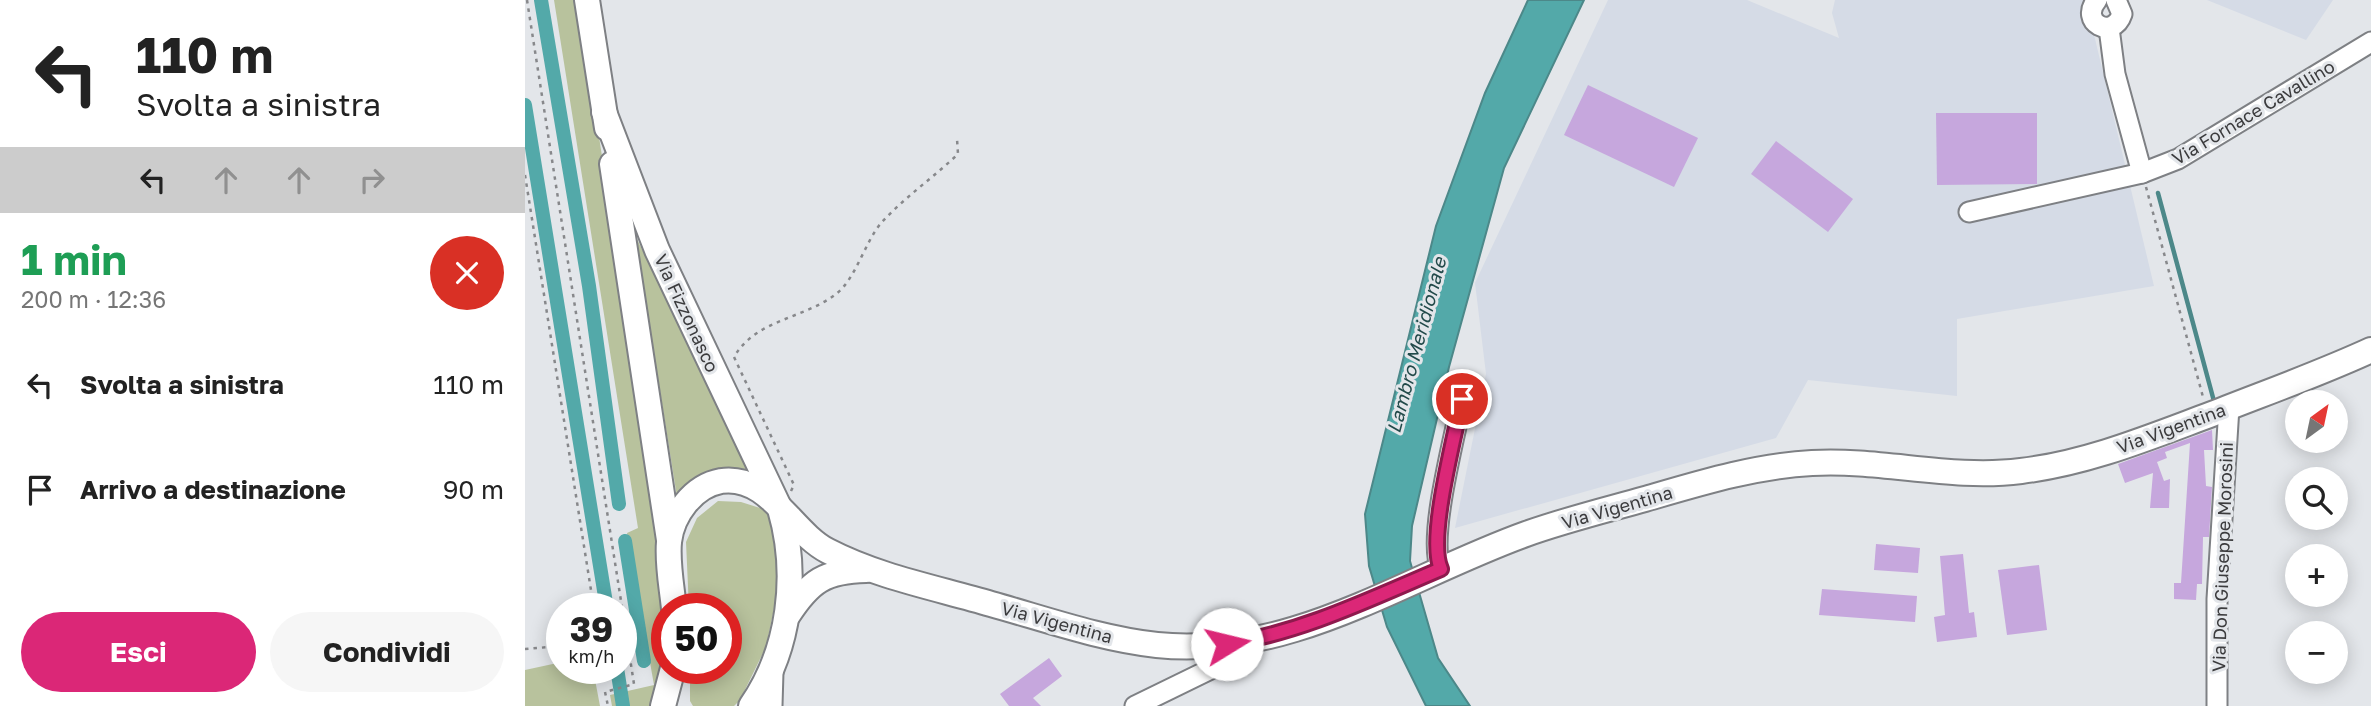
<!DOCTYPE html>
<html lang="it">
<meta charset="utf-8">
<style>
body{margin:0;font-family:"Golos Text",sans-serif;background:#f6f6f6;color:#222;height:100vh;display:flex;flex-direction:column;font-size:26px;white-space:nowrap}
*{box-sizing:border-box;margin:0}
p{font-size:23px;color:#767676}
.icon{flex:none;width:38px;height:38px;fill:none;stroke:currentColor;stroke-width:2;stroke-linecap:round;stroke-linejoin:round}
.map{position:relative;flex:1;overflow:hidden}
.sheet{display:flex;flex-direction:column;background:#fff;width:525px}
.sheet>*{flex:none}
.hud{background:#fff;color:#222;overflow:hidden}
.needle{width:46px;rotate:33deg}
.controls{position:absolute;left:1760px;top:390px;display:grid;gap:14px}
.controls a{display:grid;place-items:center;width:63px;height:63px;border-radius:50%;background:#fff;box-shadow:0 4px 18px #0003;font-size:35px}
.speed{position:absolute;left:21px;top:593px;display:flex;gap:14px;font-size:35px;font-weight:700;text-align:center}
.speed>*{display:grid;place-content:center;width:91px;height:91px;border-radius:50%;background:#fff;box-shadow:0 4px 18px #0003;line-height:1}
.speed small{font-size:18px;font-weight:400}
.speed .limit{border:10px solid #d22;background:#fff;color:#111}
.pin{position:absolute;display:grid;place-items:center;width:60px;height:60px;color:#fff;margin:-30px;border:4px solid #fff;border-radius:50%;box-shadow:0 2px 7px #0007}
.me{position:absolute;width:77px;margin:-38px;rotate:81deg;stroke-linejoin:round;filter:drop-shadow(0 0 5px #0008)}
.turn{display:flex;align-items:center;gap:24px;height:147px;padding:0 21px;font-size:32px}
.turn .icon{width:91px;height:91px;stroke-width:2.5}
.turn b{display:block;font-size:49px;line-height:60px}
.lanes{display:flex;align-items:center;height:66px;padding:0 21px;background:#0003;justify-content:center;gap:35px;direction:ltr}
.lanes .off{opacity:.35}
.round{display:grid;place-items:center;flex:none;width:74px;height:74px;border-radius:37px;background:#f6f6f6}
.head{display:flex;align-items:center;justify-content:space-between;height:119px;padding:0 21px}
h1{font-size:42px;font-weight:700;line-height:52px;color:#1e9e55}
.button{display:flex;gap:14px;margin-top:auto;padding:14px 21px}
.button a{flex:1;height:80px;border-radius:42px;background:#db2777;color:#fff;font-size:28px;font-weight:700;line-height:80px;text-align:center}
.button a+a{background:#f6f6f6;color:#222}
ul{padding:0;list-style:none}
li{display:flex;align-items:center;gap:21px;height:105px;padding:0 21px}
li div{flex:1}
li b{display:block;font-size:26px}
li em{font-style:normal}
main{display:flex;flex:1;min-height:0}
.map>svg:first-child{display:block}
</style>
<main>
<section class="sheet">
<div class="hud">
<div class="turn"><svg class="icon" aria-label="left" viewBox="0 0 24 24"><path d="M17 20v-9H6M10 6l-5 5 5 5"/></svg><div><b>110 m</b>Svolta a sinistra</div></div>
<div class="lanes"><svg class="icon" aria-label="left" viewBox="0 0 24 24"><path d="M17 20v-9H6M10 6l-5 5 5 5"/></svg><svg class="icon off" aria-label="ahead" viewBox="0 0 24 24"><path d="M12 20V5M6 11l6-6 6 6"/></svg><svg class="icon off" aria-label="ahead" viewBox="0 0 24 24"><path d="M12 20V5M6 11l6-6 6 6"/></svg><svg class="icon off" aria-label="right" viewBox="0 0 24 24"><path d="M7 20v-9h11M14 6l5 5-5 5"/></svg></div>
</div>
<div class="head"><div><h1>1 min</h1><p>200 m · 12:36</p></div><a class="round" style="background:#d93025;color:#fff"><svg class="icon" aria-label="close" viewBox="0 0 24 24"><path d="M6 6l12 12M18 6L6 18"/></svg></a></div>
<ul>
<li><svg class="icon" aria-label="left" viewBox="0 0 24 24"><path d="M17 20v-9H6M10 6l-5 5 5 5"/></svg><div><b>Svolta a sinistra</b></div><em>110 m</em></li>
<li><svg class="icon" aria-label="arrive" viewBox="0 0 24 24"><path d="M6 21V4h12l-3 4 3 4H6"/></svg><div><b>Arrivo a destinazione</b></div><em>90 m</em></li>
</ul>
<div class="button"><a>Esci</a><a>Condividi</a></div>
</section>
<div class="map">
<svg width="1846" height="706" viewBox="0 0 1846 706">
<rect width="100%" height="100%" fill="#e3e6ea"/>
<g fill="#d5dbe6">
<polygon points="1083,0 1222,0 1314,38 1307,13 1310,0 1573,0 1566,22 1629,286 1432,319 1432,396 1283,380 1251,438 930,528 961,374 950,283"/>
<polygon points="1682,0 1808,0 1781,40"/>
</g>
<g fill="#b8c29d">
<polygon points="29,0 53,0 122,449 142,609 142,662 132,706 87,706 85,695 129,685 102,533 113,528"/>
<polygon points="110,235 227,474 152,497"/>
<polygon points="193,501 216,502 241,510 255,533 254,585 241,647 215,700 209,706 168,706 165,701 165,669 201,668 201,609 164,609 161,542 172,518"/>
<polygon points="37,662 37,668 68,669 75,706 0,706 0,670"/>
</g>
<polygon fill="#53a9a9" stroke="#4c8889" stroke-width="2" points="1003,0 1059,0 979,168 924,367 887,526 885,561 913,658 945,706 901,706 862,627 844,566 840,514 911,226 960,93"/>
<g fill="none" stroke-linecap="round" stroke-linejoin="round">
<polyline stroke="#4c8889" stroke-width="4.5" points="1633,193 1690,405"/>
<g stroke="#53a9a9" stroke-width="14">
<polyline points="16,0 64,286 94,504"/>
<polyline points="0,105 82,609"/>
<polyline points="100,541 119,661"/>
<polyline points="92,668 98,706"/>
</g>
</g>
<g fill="#c6a7dd">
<polygon points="1063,85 1173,138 1149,187 1039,135"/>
<polygon points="1411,113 1512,113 1512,184 1412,185"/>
<polygon points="1251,141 1328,199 1303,232 1226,174"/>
<polygon points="1687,430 1688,450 1679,450 1681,486 1687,487 1684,537 1678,537 1677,584 1672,584 1671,600 1649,599 1649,583 1656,583 1665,443 1640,452 1642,458 1632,462 1639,481 1645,479 1644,508 1625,508 1628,473 1600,483 1593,464"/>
<polygon points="1351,544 1395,548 1393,573 1349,570"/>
<polygon points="1438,554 1444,613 1449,612 1452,637 1412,642 1409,617 1420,615 1415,556"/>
<polygon points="1514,565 1522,630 1482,635 1473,570"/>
<polygon points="1297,589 1392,596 1390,622 1294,615"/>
<polygon points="524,658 537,676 508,698 516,706 484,706 475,694"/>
</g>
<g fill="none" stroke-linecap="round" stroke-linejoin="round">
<defs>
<g id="minor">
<path d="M1572 0C1553 22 1588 41 1597 14L1591 0"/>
<polyline points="1584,28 1590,74 1617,173"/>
<polyline points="1444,212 1617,173 1653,159 1846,42"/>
<path d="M916 569C902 539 930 436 937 399"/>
<polyline points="247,706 248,672"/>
<polyline points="610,706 690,667"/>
<polyline points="1692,706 1692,599 1704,407"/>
</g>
<g id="major">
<polyline points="62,0 82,128"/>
<path d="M79 112 132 250 255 509C274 574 265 650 226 706"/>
<polyline points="87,164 144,540"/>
<path d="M149 609C147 588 142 564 144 542 147 515 168 486 196 481 244 474 266 532 303 551 353 577 412 588 466 604 520 619 576 639 632 645 765 659 881 577 1001 534 1040 520 1081 510 1120 499 1175 483 1230 466 1287 463 1357 459 1426 480 1496 471 1563 463 1625 437 1687 414 1740 393 1794 374 1846 350"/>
<path d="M263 615C285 581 300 571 341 570"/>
<polyline points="138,706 148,668"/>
</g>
</defs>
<use href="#minor" stroke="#7e8084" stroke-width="23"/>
<use href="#major" stroke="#7e8084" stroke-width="28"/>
<g stroke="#87888b" stroke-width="2.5" stroke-dasharray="3.5 5" stroke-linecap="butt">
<polyline points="2,0 109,684 80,692 83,706"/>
<polyline points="0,175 69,609"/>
<polyline points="1621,187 1678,397"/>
<path d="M266 491 269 485 209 357C231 319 279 319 311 294 331 279 340 241 357 222 380 197 409 177 433 154L432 139"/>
<polyline points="0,649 37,646"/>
</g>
<use href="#minor" stroke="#fff" stroke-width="19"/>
<use href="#major" stroke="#fff" stroke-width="24"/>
</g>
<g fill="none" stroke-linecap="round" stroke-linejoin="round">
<defs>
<path id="route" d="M702 644C778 632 845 599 916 569 902 539 930 436 937 399"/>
</defs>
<use href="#route" stroke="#8e194d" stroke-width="18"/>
<use href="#route" stroke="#db2777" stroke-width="12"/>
</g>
<g text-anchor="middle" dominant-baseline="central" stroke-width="6" stroke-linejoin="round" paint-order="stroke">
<g font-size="18" fill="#3b3b3d" stroke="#e3e6ea">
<text transform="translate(1728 112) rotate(-31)">Via Fornace Cavallino</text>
<text transform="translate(162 313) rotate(65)">Via Fizzonasco</text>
<text transform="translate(1646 428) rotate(-20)">Via Vigentina</text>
<text transform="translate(1092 507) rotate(-16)">Via Vigentina</text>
<text transform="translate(1697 557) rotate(-88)">Via Don Giuseppe Morosini</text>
<text transform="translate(532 622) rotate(15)">Via Vigentina</text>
</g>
<g font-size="19" font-style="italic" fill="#224a4a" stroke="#e3e6ea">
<text transform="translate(891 345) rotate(-75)">Lambro Meridionale</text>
</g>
</g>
</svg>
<div class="controls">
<a><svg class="needle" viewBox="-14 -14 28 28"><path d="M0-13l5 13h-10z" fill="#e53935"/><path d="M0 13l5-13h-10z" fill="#767676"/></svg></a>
<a><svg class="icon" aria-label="search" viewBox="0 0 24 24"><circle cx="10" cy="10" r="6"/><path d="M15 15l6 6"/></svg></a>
<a>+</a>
<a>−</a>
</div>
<div class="speed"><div>39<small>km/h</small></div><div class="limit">50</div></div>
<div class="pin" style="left:937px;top:399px;background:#d93025"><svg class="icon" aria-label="arrive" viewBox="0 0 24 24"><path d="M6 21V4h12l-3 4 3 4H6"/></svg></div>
<svg class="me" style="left:702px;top:644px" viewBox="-20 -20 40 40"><circle r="19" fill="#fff"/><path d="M0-13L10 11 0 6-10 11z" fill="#db2777"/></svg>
</div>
</main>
